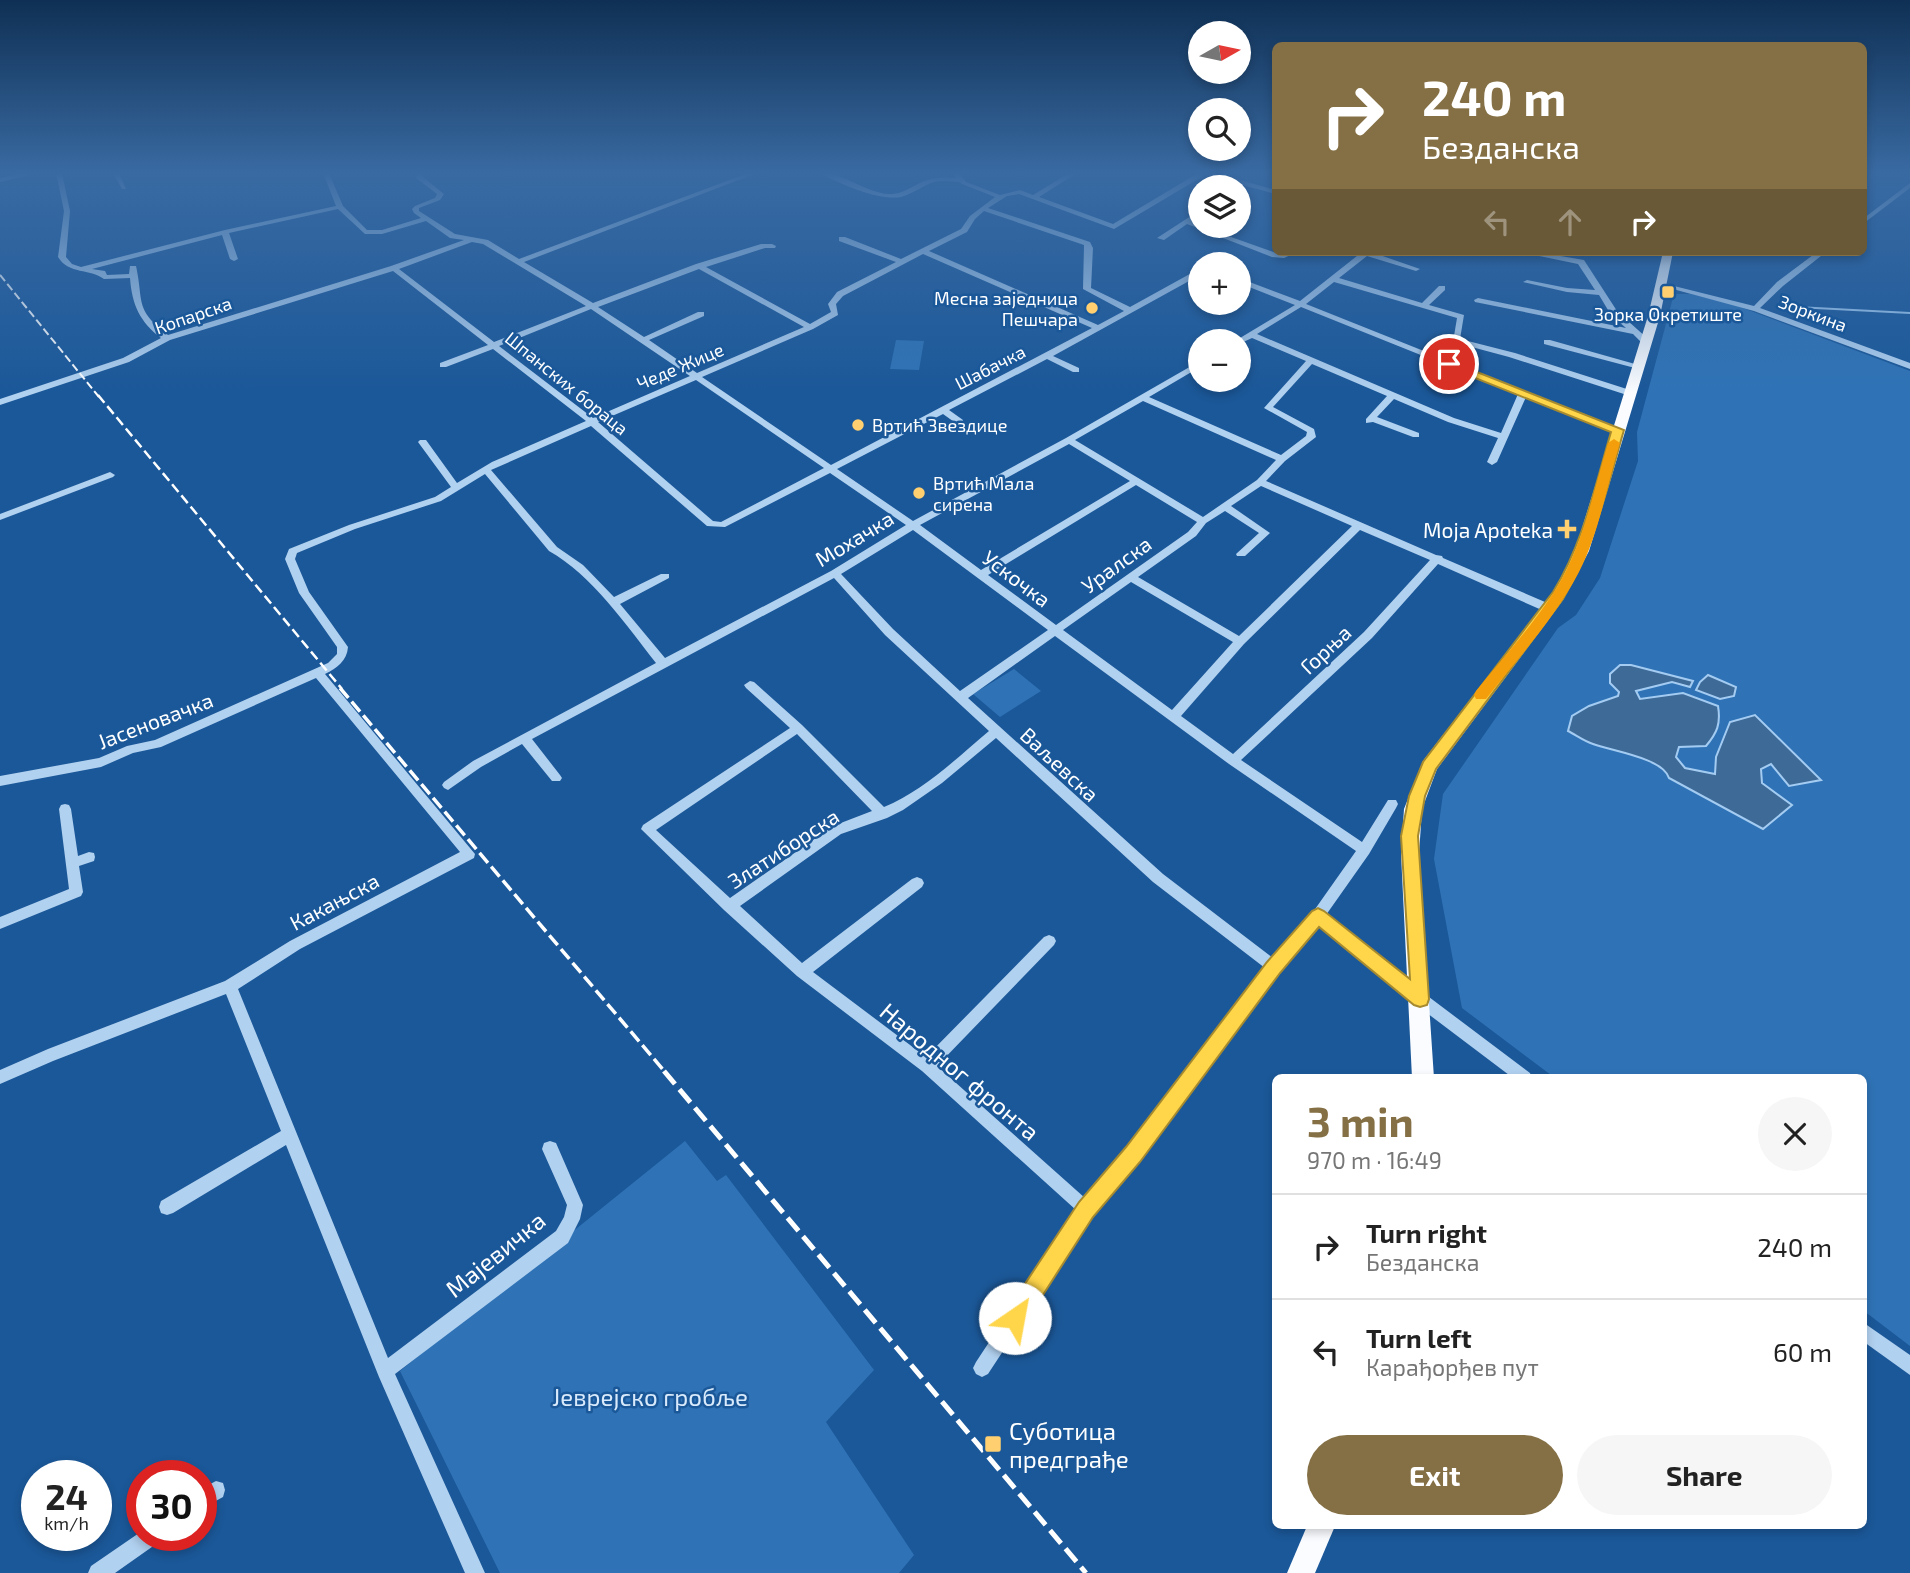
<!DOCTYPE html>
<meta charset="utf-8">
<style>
body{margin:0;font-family:"Exo 2",sans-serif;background:#f6f6f6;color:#222;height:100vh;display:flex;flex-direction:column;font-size:26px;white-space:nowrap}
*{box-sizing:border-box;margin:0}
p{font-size:23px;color:#767676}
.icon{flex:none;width:38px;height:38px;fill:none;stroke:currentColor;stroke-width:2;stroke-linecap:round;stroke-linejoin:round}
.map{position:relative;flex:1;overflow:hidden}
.details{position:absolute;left:1272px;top:1074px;width:595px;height:455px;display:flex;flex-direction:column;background:#fff;border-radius:10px;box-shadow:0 4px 10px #0003}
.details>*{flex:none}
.guide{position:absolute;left:1272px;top:42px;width:595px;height:214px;border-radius:10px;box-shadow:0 4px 10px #0003;background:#857045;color:#fff;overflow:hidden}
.needle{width:46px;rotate:81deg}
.buttons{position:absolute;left:1188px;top:21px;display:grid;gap:14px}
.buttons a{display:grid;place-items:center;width:63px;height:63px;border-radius:50%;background:#fff;box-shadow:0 4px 10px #0003;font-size:35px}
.speed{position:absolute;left:21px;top:1460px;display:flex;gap:14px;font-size:35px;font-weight:700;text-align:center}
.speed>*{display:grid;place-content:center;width:91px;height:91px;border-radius:50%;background:#fff;box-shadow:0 4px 10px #0003;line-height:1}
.speed small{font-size:18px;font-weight:400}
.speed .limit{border:10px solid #d22;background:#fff;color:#111}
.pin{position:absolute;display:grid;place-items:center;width:60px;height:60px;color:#fff;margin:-30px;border:4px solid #fff;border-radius:50%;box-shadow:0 2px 7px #0007}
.me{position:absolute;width:77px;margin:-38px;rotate:33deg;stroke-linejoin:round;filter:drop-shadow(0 0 5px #0008)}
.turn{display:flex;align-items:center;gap:24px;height:147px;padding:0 35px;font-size:32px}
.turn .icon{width:91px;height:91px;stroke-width:2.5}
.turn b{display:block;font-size:49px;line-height:60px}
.lanes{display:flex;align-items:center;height:66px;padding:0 35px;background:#0003;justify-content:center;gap:35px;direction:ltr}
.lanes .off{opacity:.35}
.round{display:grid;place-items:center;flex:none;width:74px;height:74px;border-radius:37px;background:#f6f6f6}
.overview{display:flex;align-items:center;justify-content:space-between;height:119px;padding:0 35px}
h1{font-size:42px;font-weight:700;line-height:52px;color:#857045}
.cta{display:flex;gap:14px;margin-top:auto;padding:14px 35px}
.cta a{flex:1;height:80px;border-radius:42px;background:#857045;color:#fff;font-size:28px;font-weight:700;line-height:80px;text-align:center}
.cta a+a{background:#f6f6f6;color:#222}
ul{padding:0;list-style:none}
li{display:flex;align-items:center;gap:21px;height:105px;padding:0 35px;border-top:2px solid #e0e0e0}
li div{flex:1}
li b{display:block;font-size:26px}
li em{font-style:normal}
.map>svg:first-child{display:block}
</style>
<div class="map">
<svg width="1910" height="1573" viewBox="0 0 1910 1573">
<rect width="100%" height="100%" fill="#1b5899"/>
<g fill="#2f73b6">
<polygon points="1674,294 1691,294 1735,305 1910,371 1910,1346 1864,1311 1864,1078 1555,1078 1462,1008 1434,859 1443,794 1558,628 1576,615 1600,578 1638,461 1637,432"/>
<polygon points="896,340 924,341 919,370 890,369"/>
<polygon points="1014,669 1041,691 1000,717 973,694"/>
<polygon points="685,1141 717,1181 726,1175 874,1370 826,1422 914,1555 899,1573 500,1573 400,1371"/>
</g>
<g fill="#3e6a98" stroke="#a4ccf2" stroke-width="2">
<path d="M1620 665H1631L1693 681 1690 687 1672 682 1636 691 1640 699 1683 693 1718 706C1721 724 1717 733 1706 746L1679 747 1676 757 1685 768 1715 774 1716 757 1730 722 1755 715 1821 780 1789 786 1771 764 1761 769 1762 783 1792 805 1763 829 1669 778C1663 758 1612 751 1593 744 1584 741 1576 735 1568 731L1572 716 1589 706 1618 696 1619 692 1610 683V674Z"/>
<polygon points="1708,675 1736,687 1734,696 1720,699 1696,690 1700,682"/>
</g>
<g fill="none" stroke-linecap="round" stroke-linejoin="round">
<polyline stroke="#a4ccf2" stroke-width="2" points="1778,306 1910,313"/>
<g fill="#b1d1f0" fill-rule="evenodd">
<polygon points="24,173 37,173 0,182 0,178"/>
<path d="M56 173H62L70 211 66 257 72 264 81 267 225 230 336 206 323 173H329L343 206 367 230H382L421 218 414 213 412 209 415 206 435 198 437 194 416 178 418 173H424L423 177 444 194 440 200 419 208V211L455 234 488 240 519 259 748 173H757L524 262 593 303 696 264 761 244H772L776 246 775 248H765L706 267 810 324 831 312 828 304 837 292 896 262 839 241V237H845L901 259 961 229 970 216 995 197 962 184 959 182C950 182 941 180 931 183 921 187 912 194 901 197 880 201 838 184 821 173 844 173 865 192 888 194 902 195 912 186 924 181 935 177 945 177 956 178L953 173H959L966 182 1000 195 1020 190 1033 195 1069 173H1077L1039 197 1113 224 1198 173H1215L1276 190V194L1205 175 1114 229 1019 194 1007 196 988 208 1090 242 1093 248 1091 288 1130 307 1197 270H1200V275L1053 356 1079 368V372H1073L1047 359 949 410 963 420V424H957L943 414 837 469 913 521 1066 438 1200 361V367L1149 397 1281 455 1306 436 1307 432 1264 408 1306 361 1252 338 1239 344V341H1235L1295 305 1239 283V278L1300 301 1362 252H1371L1420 269 1416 271 1367 256 1339 278 1422 303 1439 286H1445V290L1429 305 1464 315 1460 339 1515 353 1633 391V395H1627L1509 357 1453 342 1457 318 1334 282 1306 304 1622 430 1615 432 1526 397 1497 462 1492 465 1487 462 1498 438 1448 422 1394 399 1377 417 1419 433V437H1413L1373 422 1366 423V419L1387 396 1312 364 1273 407 1314 429 1316 437 1285 461 1266 481 1436 555 1442 556 1443 558 1552 605 1553 608 1548 612 1544 611 1438 564 1372 638 1241 760 1362 842 1388 800H1396L1398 804 1396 808 1369 854 1326 915 1425 994 1530 1073 1532 1078H1513L1415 1004 1319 925 1279 971 1139 1161 1092 1215 988 1374 982 1377 976 1374 973 1368 976 1362 1076 1210 922 1071 797 976 724 910 641 829 643 825 790 728 746 688 744 685 750 681 754 682 802 725 884 807C923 791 957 758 989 731L885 635 834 578 532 739 560 775 562 778 560 781H552L522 744 481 767 448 790 444 788 442 785 444 782 473 761 656 663C626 625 592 575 549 551L485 474 441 501 355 529 297 553 295 559 309 592 348 647C347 661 337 668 325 674L475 854 474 858 300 949 238 989 388 1358 556 1231 564 1217 567 1205 542 1149 544 1143 550 1141 556 1143 583 1205 580 1219 568 1243 395 1374 485 1573H465L379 1377 286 1145 173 1213 167 1215 161 1213 159 1207 161 1201 281 1131 226 994 53 1061 0 1084V1070L48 1049 225 981 290 941 460 852 316 678 161 747 133 753 101 767 0 786V776L99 758 127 746 155 740 328 663 337 654V647L299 593 285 559 289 549 349 525 435 497 451 487 418 442 420 440H426L457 483 492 462 586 421 493 349 446 367H440V363L488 345 393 271 170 340 129 362 0 405V399L123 358 161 338C140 322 132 305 130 278L104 279C90 268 69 275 58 257L64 211ZM338 209 365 234H382L426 221 450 238 464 240 391 266 168 335C134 309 144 302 136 266H130L129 274 107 275 105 271 92 269 222 235 230 259 234 261 238 259 229 233ZM984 211 1084 245 1083 289 1124 311 1098 325 929 251 967 232 975 219ZM472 242 483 244 586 306 494 342 399 269ZM923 254 1092 328 831 465 702 377 813 329 838 315 836 304 843 296ZM699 269 804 327 697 373 649 340 704 316V312H698L644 337 598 307ZM1301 307 1518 394 1501 433 1454 418 1257 334ZM591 309 690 376 593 418 499 346ZM696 380 824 468 721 522 713 521 598 422ZM1143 401 1276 460 1257 480 1203 517 1075 440ZM591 426 707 526 725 527 830 473 906 525 831 571 665 658 620 604 669 578V574H661L614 597 583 565 557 547 491 470ZM1069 444 1130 481 981 570 920 525ZM1136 485 1197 522 1188 532 1056 625 988 575ZM1261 486 1352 526 1239 636 1138 577 1196 536 1206 523 1225 511 1259 533 1236 554 1237 556H1245L1270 533 1231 506ZM913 530 1048 630 960 691 893 629 841 574ZM1360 530 1430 560 1364 632 1233 754 1181 716 1244 644ZM1131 582 1233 642 1172 710 1063 630ZM1055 636 1229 764 1356 851 1313 912 1273 958 1163 874 968 698ZM797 734 872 811 833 826 730 898 656 830ZM996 738 1153 882 1265 968 1127 1149 1085 1198 937 1066 1054 945 1056 941 1054 937 1049 935 1044 937 926 1057 813 972 922 887 924 883 922 879 917 877 912 879 802 963 740 906 841 834 887 818 903 810 942 783Z"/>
<polygon points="113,173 119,173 126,189 122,189"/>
<polygon points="1910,183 1910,188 1864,223 1864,218"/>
<polygon points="1200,210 1200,215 1192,221 1200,226 1276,253 1297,252 1284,258 1272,257 1187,224 1164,240 1157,238"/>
<polygon points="1520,252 1537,252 1584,260 1617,311 1648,339 1648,343 1642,343 1633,334 1475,302 1474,300 1478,298 1626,328 1611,315 1599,295 1567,292 1523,282 1527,280 1567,288 1595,290 1578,264"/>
<polygon points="1817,252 1826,252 1783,286 1760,308 1910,363 1910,369 1754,311 1658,285 1662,283 1754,306 1777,282"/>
<polygon points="1544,340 1550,340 1642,366 1635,368 1544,344"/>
<polygon points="110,472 115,475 113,477 0,520 0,514"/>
<polygon points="65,804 69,805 71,809 78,856 89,852 94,853 95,857 94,861 79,866 83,892 81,896 0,929 0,917 69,889 59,809 61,805"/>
<polygon points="1864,1323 1910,1355 1910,1375 1864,1342"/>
<polygon points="216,1481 223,1483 225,1490 223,1497 201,1509 201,1489"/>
<polygon points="142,1531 142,1535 161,1535 159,1542 115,1573 88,1573 91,1566"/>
</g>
<g fill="#fafcff" fill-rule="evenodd">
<polygon points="1663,252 1673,252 1660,316 1589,551 1563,600 1437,769 1422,809 1419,854 1434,1078 1412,1078 1401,854 1404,809 1423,761 1552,594 1575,551 1648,316"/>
<polygon points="1307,1526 1335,1526 1315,1573 1287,1573"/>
</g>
<polyline stroke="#fff" stroke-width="2" stroke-dasharray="8 3.5" stroke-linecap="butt" points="0,275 99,397"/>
<polyline stroke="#fff" stroke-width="2.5" stroke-dasharray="10 4.5" stroke-linecap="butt" points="98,395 342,689"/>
<polyline stroke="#fff" stroke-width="3.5" stroke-dasharray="13 5" stroke-linecap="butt" points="340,688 665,1072"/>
<polyline stroke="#fff" stroke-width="5" stroke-dasharray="17 7" stroke-linecap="butt" points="664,1071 1086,1573"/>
</g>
<linearGradient id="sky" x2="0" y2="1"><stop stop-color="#0f3054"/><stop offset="0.44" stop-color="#396aa2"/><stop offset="1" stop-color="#396aa2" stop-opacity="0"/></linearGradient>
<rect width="1910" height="393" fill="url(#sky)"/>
<path fill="#ffd54a" stroke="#a68a30" stroke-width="2" d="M1449 361 1624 430C1607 488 1594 547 1563 599L1436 769 1425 796 1418 836 1429 999 1427 1005 1420 1007 1414 1005 1319 927 1280 973 1140 1162 1093 1217 1023 1326 1015 1330 1007 1326 1004 1318 1007 1311 1079 1202 1126 1147 1267 962 1312 911 1318 908 1324 911 1410 979 1401 836 1409 796 1423 762 1553 592C1583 544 1595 486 1611 432L1445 366V362Z"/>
<path fill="#f59e0b" d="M1614 439 1620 443C1607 485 1599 533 1579 572 1555 618 1518 658 1486 699H1476L1474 695 1476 691C1506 653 1544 614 1566 571 1586 531 1595 485 1608 443Z"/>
<g fill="#ffcf70" stroke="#1b5899" stroke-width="2.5">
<rect x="1661" y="285" width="14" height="14" rx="3.5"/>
<circle cx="1092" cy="308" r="7"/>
<circle cx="858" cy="425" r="7"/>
<circle cx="919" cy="493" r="7"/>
<path d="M1563.5 518.5h7v7h7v7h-7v7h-7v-7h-7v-7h7z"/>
<rect x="984" y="1435" width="18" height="18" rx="3.5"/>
</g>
<g text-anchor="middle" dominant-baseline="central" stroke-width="5" stroke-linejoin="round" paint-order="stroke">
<g font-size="18" fill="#fff" stroke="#1b5899" text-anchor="start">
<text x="1078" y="298" text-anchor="end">Месна заједница<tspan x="1078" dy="21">Пешчара</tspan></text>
<text x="1668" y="314" text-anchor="middle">Зорка Окретиште</text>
<text x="872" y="425">Вртић Звездице</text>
<text x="933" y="483">Вртић Мала<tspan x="933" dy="21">сирена</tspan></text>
</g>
<g font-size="18" fill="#fff" stroke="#1b5899">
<text transform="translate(1813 313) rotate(21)">Зоркина</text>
<text transform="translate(193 315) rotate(-19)">Копарска</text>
<text transform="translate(680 366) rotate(-23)">Чеде Жице</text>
<text transform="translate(990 367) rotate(-27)">Шабачка</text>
<text transform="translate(567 383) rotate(39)">Шпанских бораца</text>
</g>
<g font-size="21" fill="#fff" stroke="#1b5899" text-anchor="end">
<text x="1553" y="529">Moja Apoteka</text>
</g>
<g font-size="21" fill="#fff" stroke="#1b5899">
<text transform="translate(854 538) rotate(-31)">Мохачка</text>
<text transform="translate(1116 564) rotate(-36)">Уралска</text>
<text transform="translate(1017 578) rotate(37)">Ускочка</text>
<text transform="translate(1325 649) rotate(-43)">Горња</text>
<text transform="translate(155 720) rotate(-21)">Јасеновачка</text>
<text transform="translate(1060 764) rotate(43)">Ваљевска</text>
<text transform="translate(783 848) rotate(-33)">Златиборска</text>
<text transform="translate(334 901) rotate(-28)">Какањска</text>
</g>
<g font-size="24" fill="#fff" stroke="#1b5899">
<text transform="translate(960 1071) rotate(40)">Народног фронта</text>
<text transform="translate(495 1254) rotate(-39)">Мајевичка</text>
</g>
<g font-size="24" fill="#d8eafb" stroke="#1b5899">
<text x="650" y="1396">Јеврејско гробље</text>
</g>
<g font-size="24" fill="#fff" stroke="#1b5899" text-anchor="start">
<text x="1009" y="1430">Суботица<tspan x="1009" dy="28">предграђе</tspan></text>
</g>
</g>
</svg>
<div class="buttons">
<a><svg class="needle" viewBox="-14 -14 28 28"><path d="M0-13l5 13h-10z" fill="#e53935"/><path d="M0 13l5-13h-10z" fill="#767676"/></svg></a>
<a><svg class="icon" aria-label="search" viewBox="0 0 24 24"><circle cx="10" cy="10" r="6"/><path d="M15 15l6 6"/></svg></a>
<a><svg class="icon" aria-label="layers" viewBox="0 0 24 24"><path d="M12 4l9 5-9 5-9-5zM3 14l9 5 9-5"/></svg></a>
<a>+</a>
<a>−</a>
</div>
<div class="speed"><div>24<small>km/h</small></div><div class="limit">30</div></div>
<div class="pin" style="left:1449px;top:364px;background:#d93025"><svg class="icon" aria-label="arrive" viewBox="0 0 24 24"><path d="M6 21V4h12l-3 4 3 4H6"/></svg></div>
<svg class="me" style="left:1015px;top:1318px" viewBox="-20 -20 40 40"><circle r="19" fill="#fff"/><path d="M0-13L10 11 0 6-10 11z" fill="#ffd54a"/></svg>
<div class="guide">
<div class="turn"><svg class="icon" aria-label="right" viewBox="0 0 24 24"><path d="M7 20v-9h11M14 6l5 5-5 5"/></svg><div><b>240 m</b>Безданска</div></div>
<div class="lanes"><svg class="icon off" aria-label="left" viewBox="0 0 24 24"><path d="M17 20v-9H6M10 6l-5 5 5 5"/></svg><svg class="icon off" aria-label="ahead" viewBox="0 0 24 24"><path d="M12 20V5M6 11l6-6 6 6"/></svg><svg class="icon" aria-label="right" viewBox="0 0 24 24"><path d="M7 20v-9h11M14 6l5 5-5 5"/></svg></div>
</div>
<section class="details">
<div class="overview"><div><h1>3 min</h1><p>970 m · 16:49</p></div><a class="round"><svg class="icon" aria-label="close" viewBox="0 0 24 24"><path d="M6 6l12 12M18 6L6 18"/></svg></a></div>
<ul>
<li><svg class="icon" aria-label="right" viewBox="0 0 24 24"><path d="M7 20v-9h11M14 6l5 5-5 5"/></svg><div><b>Turn right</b><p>Безданска</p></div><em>240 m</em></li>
<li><svg class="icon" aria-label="left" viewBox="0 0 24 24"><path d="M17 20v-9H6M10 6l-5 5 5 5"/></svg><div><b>Turn left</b><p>Карађорђев пут</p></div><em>60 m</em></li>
</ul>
<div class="cta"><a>Exit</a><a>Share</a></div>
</section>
</div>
